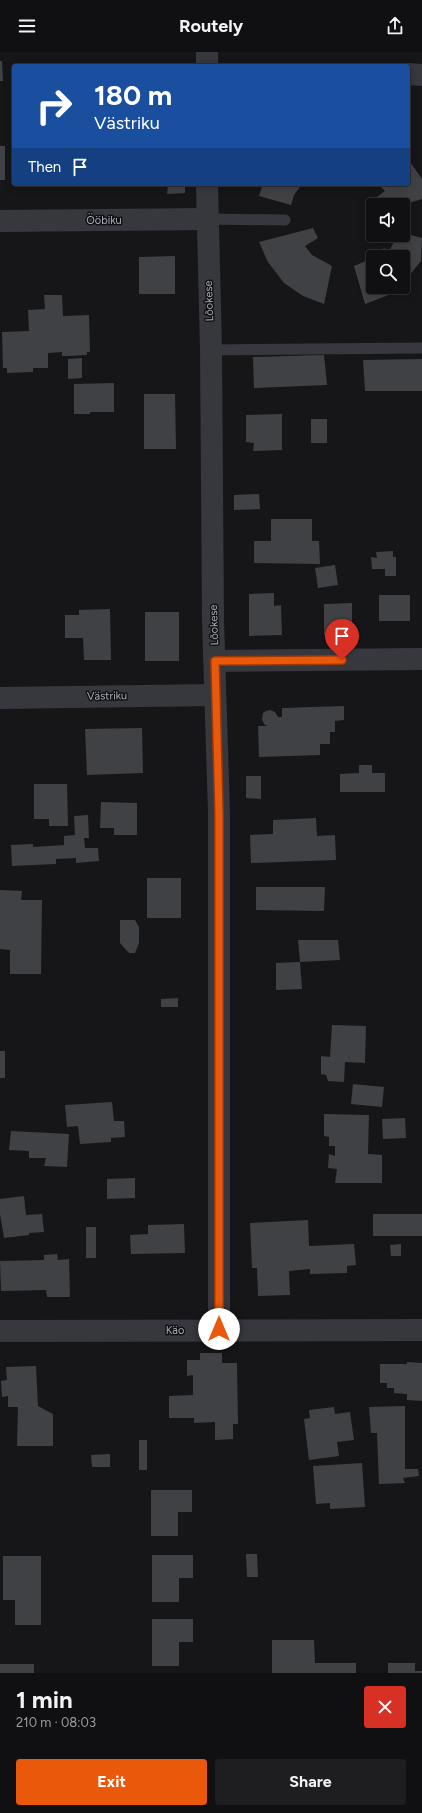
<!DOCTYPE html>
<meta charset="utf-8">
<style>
body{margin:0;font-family:Figtree,sans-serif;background:#1e1e20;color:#f1f3f6;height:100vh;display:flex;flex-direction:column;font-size:15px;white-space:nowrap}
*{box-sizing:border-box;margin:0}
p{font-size:13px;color:#9c9d9f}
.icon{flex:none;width:22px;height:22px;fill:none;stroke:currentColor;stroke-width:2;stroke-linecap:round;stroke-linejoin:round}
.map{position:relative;height:1621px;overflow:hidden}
.sheet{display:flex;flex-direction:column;background:#101012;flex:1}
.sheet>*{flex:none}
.hud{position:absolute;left:12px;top:12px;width:398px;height:122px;border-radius:4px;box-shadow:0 2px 10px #0003,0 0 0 1px #303032;background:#1a4fa0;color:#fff;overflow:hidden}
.controls{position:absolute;left:366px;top:146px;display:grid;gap:8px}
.controls a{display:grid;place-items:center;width:44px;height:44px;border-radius:4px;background:#101012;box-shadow:0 2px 10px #0003,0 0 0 1px #303032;font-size:20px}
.pin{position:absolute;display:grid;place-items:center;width:34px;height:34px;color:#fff;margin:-41px -17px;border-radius:50% 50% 50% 0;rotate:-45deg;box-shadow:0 0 4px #0007}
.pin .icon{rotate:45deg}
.me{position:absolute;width:44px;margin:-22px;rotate:0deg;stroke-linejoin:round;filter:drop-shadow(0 0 3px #0008)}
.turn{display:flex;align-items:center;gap:14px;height:84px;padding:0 16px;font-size:18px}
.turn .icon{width:52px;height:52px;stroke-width:2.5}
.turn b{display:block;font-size:28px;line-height:34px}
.then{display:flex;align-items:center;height:38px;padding:0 16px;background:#0003;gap:8px;font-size:15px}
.round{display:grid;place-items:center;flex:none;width:42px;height:42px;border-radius:4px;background:#1e1e20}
.overview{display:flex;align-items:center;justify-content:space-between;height:68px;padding:0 16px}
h1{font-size:24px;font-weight:700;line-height:30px}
.action{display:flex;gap:8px;margin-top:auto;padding:8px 16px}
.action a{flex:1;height:46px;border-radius:4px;background:#ea580c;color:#fff;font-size:16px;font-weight:700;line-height:46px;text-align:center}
.action a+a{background:#1e1e20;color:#f1f3f6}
header{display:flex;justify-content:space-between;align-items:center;height:52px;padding:0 16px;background:#101012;font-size:18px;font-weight:700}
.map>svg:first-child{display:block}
</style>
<header><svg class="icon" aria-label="menu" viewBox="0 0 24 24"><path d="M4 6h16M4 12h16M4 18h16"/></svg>Routely<svg class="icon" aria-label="share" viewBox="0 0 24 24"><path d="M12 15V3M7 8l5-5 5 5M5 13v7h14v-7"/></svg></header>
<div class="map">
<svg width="422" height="1621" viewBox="0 0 422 1621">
<rect width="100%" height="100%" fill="#161618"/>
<g fill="#404145">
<polygon points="0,9 2,9 3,29 0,29"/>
<rect x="0" y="94" width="5" height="34"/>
<polygon points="408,107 422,127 422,147 402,153 376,153 373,148 385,139 378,132 408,132"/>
<polygon points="263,132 302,132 294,143 291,153 259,144"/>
<polygon points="168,134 185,134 185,141 167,142"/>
<polygon points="313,176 318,186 305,194 312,203 332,214 324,252 303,244 284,231 268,210 259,190"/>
<polygon points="403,181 422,186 421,209 403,231 403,205 375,205 384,196 389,199 398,183 403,183"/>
<polygon points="175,204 175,242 139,242 139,205"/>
<polygon points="373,206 373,235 398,235 386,244 365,252 354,214"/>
<polygon points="44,243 62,243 63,264 89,263 90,300 87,300 87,303 69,304 62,304 62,300 48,301 48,316 33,316 33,320 7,321 7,316 3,316 2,280 29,279 28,258 45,257"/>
<polygon points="324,303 327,333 254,336 253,305"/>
<polygon points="82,306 82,326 68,327 68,307"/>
<polygon points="422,307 422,339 365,339 363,308"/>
<polygon points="114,331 114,360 90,360 90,362 74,362 74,332"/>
<polygon points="144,342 175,342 176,397 144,397"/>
<polygon points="282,362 282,398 253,399 254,391 246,390 246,363"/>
<rect x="311" y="367" width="16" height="24"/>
<polygon points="259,442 260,457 234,458 234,443"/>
<polygon points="271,467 312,467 312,489 319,489 320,512 254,511 254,489 271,489"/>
<polygon points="393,499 393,505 396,505 396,524 385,524 385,517 372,517 371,505 377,506 376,500"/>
<polygon points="335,513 338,533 318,536 315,516"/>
<polygon points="274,541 274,554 281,553 282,583 249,584 249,542"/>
<rect x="379" y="543" width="31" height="26"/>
<polygon points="352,551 352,583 324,583 324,552"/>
<polygon points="110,557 111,608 84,608 83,586 65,586 65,563 79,563 79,558"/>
<rect x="145" y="560" width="34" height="49"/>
<polygon points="344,654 344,668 335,669 335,680 330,680 330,692 320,692 320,703 259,705 258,674 267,674 264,672 262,667 263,661 266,659 270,658 275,660 278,665 282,665 282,656"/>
<polygon points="142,676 143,721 87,723 85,677"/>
<polygon points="359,713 372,713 372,721 385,721 385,740 340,740 340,722 359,721"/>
<polygon points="246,724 261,724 261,747 246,746"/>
<polygon points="34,732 67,732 68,774 49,774 49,767 34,767"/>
<polygon points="101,750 137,751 137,783 114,783 114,776 100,776"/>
<polygon points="88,763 89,786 84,786 85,796 98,796 99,809 76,811 76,806 56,807 56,812 12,814 11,793 33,792 33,795 64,793 64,784 75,783 74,764"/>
<polygon points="316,766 317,784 335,783 336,808 251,811 250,783 273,782 273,768"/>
<rect x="147" y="826" width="34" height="40"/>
<polygon points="256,835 325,835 324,859 256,858"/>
<polygon points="0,838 22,839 21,848 42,848 41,922 10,922 10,898 0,897"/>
<polygon points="120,868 135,868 139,875 139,891 135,901 129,901 120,891"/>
<polygon points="298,888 338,888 340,908 300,910"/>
<polygon points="300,910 302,937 276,938 276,911"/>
<polygon points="178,946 178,955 161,955 161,947"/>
<polygon points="332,973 366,974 365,1011 345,1010 344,1030 328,1029 326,1023 321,1022 321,1004 330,1005"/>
<rect x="0" y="999" width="5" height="27"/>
<polygon points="353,1032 384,1035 382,1055 351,1052"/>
<polygon points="112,1050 114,1069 124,1069 125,1085 111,1086 111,1090 80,1092 78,1074 67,1075 65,1053"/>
<polygon points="324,1062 369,1063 368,1102 382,1103 382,1131 335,1131 337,1117 328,1116 329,1102 335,1104 335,1094 329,1094 329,1085 324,1084"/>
<polygon points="405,1066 406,1086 383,1087 382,1067"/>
<polygon points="11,1079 69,1082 67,1115 44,1114 46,1106 29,1106 29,1099 9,1098"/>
<polygon points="135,1126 135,1146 107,1147 107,1127"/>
<polygon points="24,1144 26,1163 42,1162 44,1180 29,1181 29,1183 4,1186 0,1162 0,1147"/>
<rect x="373" y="1162" width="49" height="22"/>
<polygon points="308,1168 309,1194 354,1192 356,1213 347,1214 347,1221 310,1222 310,1217 289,1219 290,1243 258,1244 257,1216 252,1216 250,1171"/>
<polygon points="184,1172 185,1201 131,1202 130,1183 148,1182 148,1173"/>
<rect x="86" y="1175" width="10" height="31"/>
<polygon points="401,1192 401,1204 391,1204 390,1193"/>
<polygon points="57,1202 58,1208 69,1207 70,1245 47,1245 46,1238 1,1239 0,1209 44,1208 44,1203"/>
<polygon points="200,1301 222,1301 222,1311 237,1311 238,1372 233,1372 233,1387 215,1388 215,1370 194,1371 194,1366 169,1366 169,1344 193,1343 193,1323 187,1324 187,1308 200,1308"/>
<polygon points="407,1310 422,1311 422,1349 407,1348 407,1342 394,1341 394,1336 387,1336 387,1331 380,1331 380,1312 407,1312"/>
<polygon points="36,1314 38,1354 53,1362 53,1394 17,1394 18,1355 8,1355 8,1344 2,1345 1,1329 7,1328 6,1315"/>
<polygon points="405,1354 405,1417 418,1417 419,1424 403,1426 405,1431 379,1432 377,1381 371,1381 369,1355"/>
<polygon points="334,1355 335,1362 350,1360 354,1388 337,1390 339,1404 309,1408 304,1367 310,1366 309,1358"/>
<rect x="139" y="1388" width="8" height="30"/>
<polygon points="110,1402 110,1415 92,1415 91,1403"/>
<polygon points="362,1411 365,1455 330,1457 330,1451 316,1452 313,1414"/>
<polygon points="151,1438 192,1438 192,1460 178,1460 178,1484 151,1484"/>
<polygon points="246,1502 257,1502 258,1525 247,1525"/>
<polygon points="152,1503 193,1503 193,1526 179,1526 179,1550 152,1550"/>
<polygon points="3,1504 41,1504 41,1573 15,1573 15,1548 3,1548"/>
<polygon points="152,1567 193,1567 193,1590 179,1590 179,1614 152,1614"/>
<polygon points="272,1588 314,1588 315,1611 356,1611 356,1621 272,1621"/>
<polygon points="388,1611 415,1611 415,1619 422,1619 422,1621 388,1621"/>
<rect x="0" y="1612" width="34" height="9"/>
</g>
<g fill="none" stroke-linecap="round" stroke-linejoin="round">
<g stroke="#37383d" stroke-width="11">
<polyline points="207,167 285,168"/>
<polyline points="211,298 422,296"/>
</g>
<g stroke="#37383d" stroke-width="22">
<polyline points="207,0 207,14"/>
<polyline points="408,22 422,23"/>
<polyline points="207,132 211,298 213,568 219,761 219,1277"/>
<polyline points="0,169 207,167"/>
<polyline points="215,609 422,607"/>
<polyline points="0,646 215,643"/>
<polyline points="0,1279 422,1278"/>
</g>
</g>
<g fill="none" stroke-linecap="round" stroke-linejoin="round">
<defs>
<polyline id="route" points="219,1277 219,761 215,609 342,608"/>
</defs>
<use href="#route" stroke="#983908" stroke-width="10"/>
<use href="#route" stroke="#ea580c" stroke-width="7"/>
</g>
<g text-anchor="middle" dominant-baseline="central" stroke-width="3" stroke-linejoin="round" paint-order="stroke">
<g font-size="11" fill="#a8adb8" stroke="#111113">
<text x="104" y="168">Ööbiku</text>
<text transform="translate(209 249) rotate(-92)">Lõokese</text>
<text transform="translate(214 573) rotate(-92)">Lõokese</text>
<text transform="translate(107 644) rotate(-1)">Västriku</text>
<text x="175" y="1278">Käo</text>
</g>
</g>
</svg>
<div class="controls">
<a><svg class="icon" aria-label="sound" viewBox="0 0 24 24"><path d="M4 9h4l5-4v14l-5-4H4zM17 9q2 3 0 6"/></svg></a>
<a><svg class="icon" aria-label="search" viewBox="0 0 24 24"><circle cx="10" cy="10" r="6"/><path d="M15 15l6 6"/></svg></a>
</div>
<div class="pin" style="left:342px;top:608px;background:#d93025"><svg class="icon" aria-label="arrive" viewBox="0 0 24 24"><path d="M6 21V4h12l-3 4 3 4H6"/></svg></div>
<svg class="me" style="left:219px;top:1277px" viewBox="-20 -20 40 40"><circle r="19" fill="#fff"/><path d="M0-13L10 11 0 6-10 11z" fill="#ea580c"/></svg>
<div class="hud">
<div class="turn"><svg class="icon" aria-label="right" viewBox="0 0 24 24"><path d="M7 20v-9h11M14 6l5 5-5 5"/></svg><div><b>180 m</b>Västriku</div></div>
<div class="then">Then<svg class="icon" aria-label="arrive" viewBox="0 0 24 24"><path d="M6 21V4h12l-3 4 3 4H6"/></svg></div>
</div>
</div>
<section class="sheet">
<div class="overview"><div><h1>1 min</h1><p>210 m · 08:03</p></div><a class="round" style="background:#d93025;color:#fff"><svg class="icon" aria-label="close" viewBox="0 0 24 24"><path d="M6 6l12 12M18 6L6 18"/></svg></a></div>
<div class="action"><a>Exit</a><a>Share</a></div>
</section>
